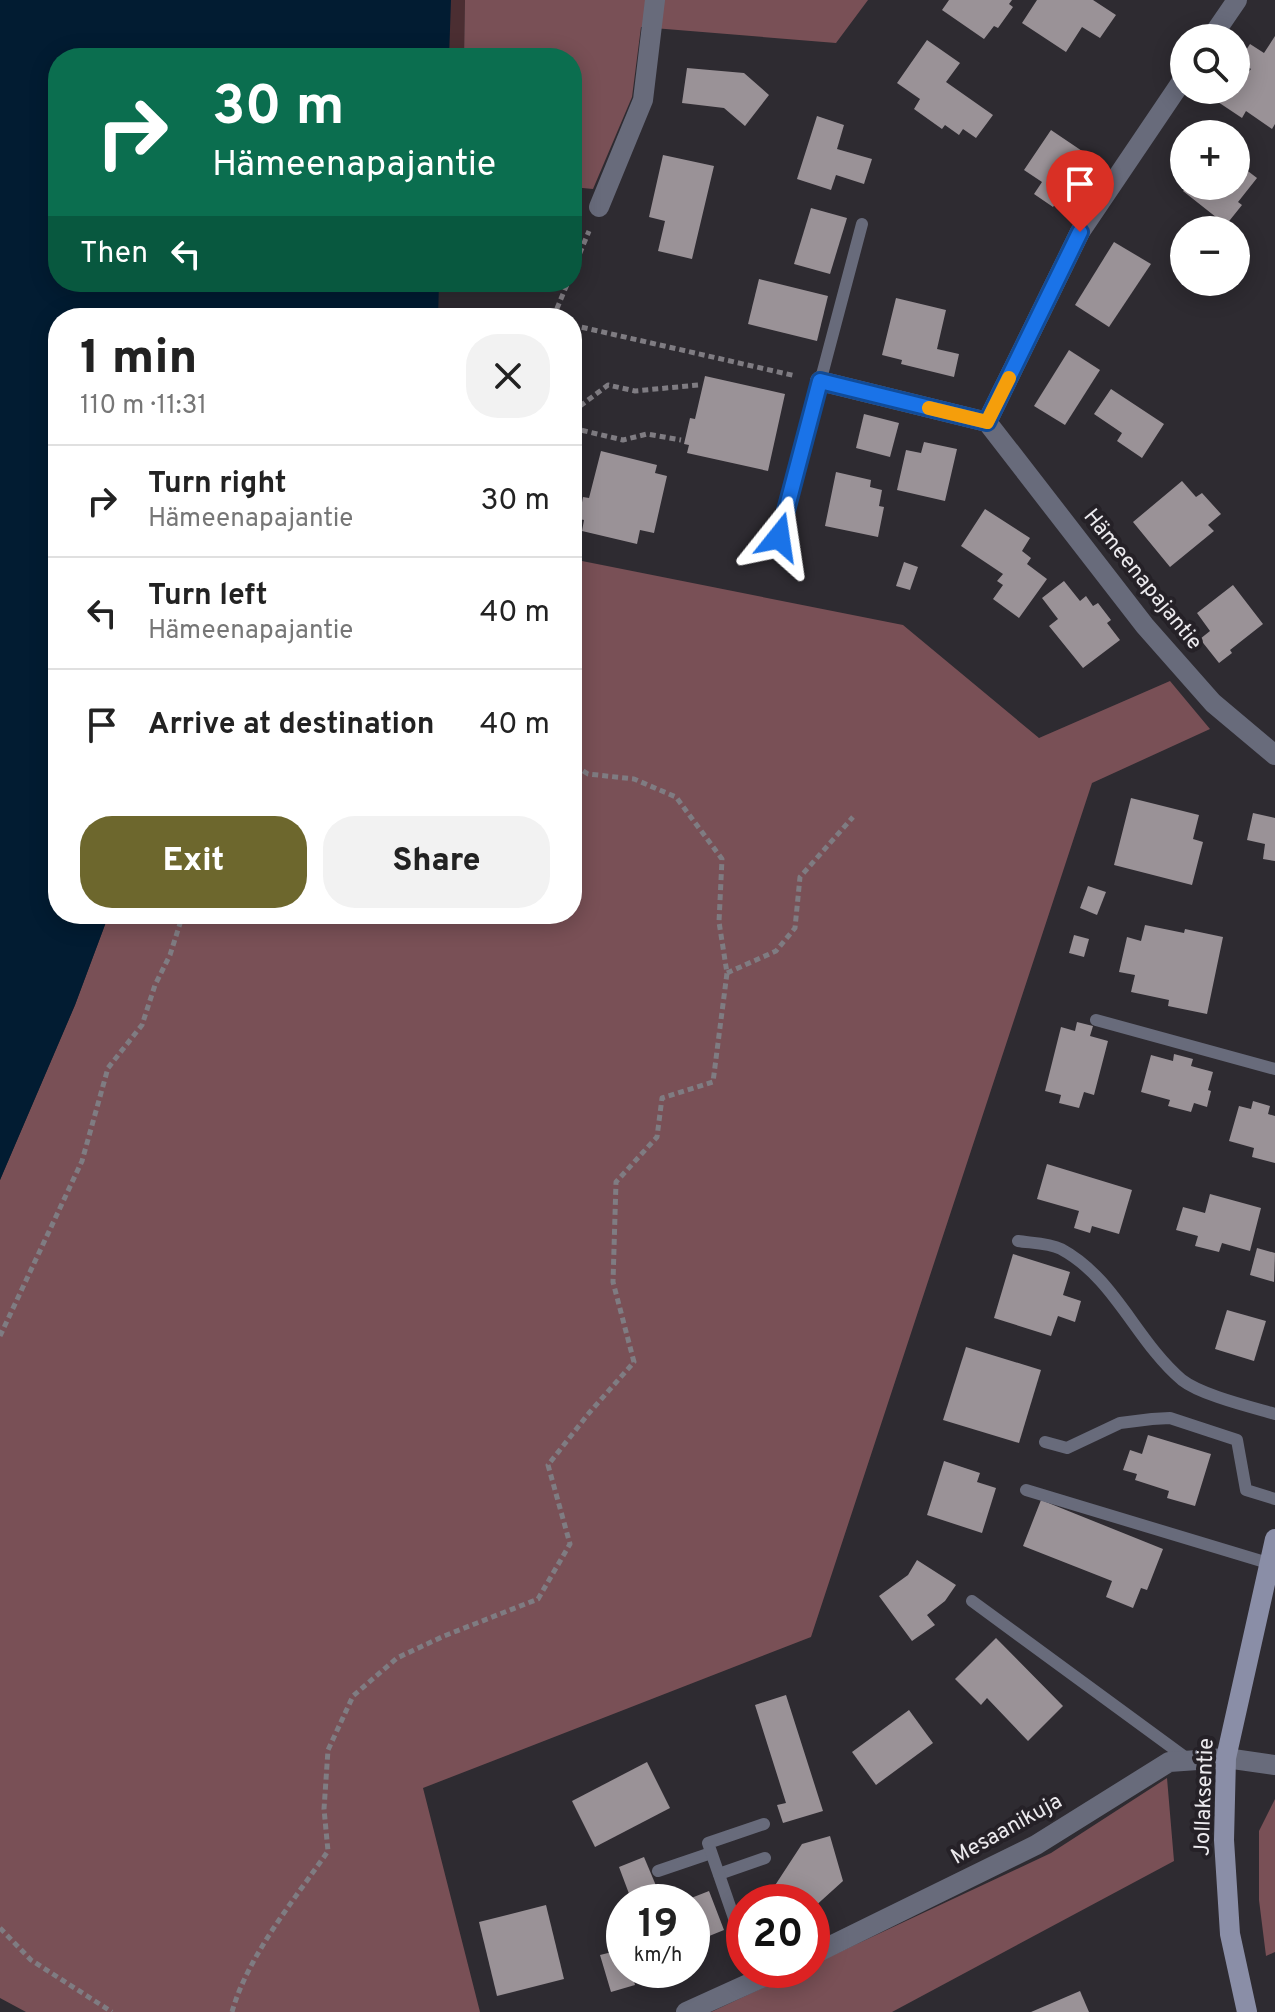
<!DOCTYPE html>
<meta charset="utf-8">
<style>
body{margin:0;font-family:Overpass,sans-serif;background:#f2f2f2;color:#222;height:100vh;display:flex;flex-direction:column;font-size:30px;white-space:nowrap}
*{box-sizing:border-box;margin:0}
p{font-size:26px;color:#767676}
.icon{flex:none;width:44px;height:44px;fill:none;stroke:currentColor;stroke-width:2;stroke-linecap:round;stroke-linejoin:round}
.map{position:relative;flex:1;overflow:hidden}
.sheet{position:absolute;left:48px;top:308px;width:534px;height:616px;display:flex;flex-direction:column;background:#fff;border-radius:32px;box-shadow:0 4px 20px #0003}
.sheet>*{flex:none}
.hud{position:absolute;left:48px;top:48px;width:534px;height:244px;border-radius:32px;box-shadow:0 4px 20px #0003;background:#0b6e4f;color:#fff;overflow:hidden}
.fabs{position:absolute;left:1170px;top:24px;display:grid;gap:16px}
.fabs a{display:grid;place-items:center;width:80px;height:80px;border-radius:50%;background:#fff;box-shadow:0 4px 20px #0003;font-size:40px}
.speed{position:absolute;left:606px;top:1884px;display:flex;gap:16px;font-size:40px;font-weight:700;text-align:center}
.speed>*{display:grid;place-content:center;width:104px;height:104px;border-radius:50%;background:#fff;box-shadow:0 4px 20px #0003;line-height:1}
.speed small{font-size:20px;font-weight:400}
.speed .limit{border:12px solid #d22;background:#fff;color:#111}
.pin{position:absolute;display:grid;place-items:center;width:68px;height:68px;color:#fff;margin:-82px -34px;border-radius:50% 50% 50% 0;rotate:-45deg;box-shadow:0 0 8px #0007}
.pin .icon{rotate:45deg}
.me{position:absolute;width:88px;margin:-44px;rotate:15deg;stroke-linejoin:round;filter:drop-shadow(0 0 6px #0008)}
.turn{display:flex;align-items:center;gap:28px;height:168px;padding:0 32px;font-size:36px}
.turn .icon{width:104px;height:104px;stroke-width:2.5}
.turn b{display:block;font-size:56px;line-height:68px}
.then{display:flex;align-items:center;height:76px;padding:0 32px;background:#0003;gap:16px;font-size:30px}
.round{display:grid;place-items:center;flex:none;width:84px;height:84px;border-radius:32px;background:#f2f2f2}
.headline{display:flex;align-items:center;justify-content:space-between;height:136px;padding:0 32px}
h1{font-size:48px;font-weight:800;line-height:60px}
.primary-button{display:flex;gap:16px;margin-top:auto;padding:16px 32px}
.primary-button a{flex:1;height:92px;border-radius:32px;background:#6d672d;color:#fff;font-size:32px;font-weight:800;line-height:92px;text-align:center}
.primary-button a+a{background:#f2f2f2;color:#222}
ul{padding:0;list-style:none}
li{display:flex;align-items:center;gap:24px;height:112px;padding:0 32px;border-top:2px solid #e0e0e0}
li div{flex:1}
li b{display:block;font-size:30px}
li em{font-style:normal}
.map>svg:first-child{display:block}
</style>
<div class="map">
<svg width="1275" height="2012" viewBox="0 0 1275 2012">
<rect width="100%" height="100%" fill="#2e2b31"/>
<polygon fill="#4b2e32" points="394,0 465,0 464,58 424,58"/>
<g fill="#795056">
<polygon points="465,0 868,0 836,43 641,27 632,97 593,189 572,187 572,58 464,58"/>
<polygon points="572,559 903,625 1039,738 1170,681 1210,729 1092,783 811,1637 423,1788 480,2012 26,2012 0,1998 0,1180 75,1005 109,914 572,914"/>
<polygon points="1167,1778 1174,1861 892,2012 711,2012 801,1970 812,1970 812,1965 1051,1853"/>
<polygon points="1275,1799 1275,1952 1266,1956 1259,1900 1259,1831"/>
</g>
<polygon fill="#021c32" points="0,0 451,0 449,58 58,58 58,282 439,282 438,318 58,318 58,914 109,914 75,1005 0,1180"/>
<g fill="#9a9297">
<polygon points="949,0 1012,0 1009,4 1013,7 998,28 994,26 984,39 942,10"/>
<polygon points="1037,0 1093,0 1116,15 1100,38 1082,27 1066,52 1022,23"/>
<polygon points="1275,36 1275,124 1272,129 1246,111 1242,118 1203,92 1236,90 1236,70 1246,76 1251,69 1239,61 1250,44 1264,53"/>
<polygon points="927,40 960,63 946,82 993,115 976,138 963,129 959,135 945,125 942,129 914,109 920,99 897,83"/>
<polygon points="687,68 744,73 769,95 745,126 724,108 682,103"/>
<polygon points="817,116 844,125 837,149 872,159 864,184 836,175 831,190 797,179"/>
<polygon points="1051,130 1088,155 1053,207 1034,194 1042,182 1024,170"/>
<polygon points="663,155 714,166 692,259 658,251 665,221 649,217"/>
<polygon points="1236,162 1257,178 1238,202 1242,205 1226,225 1183,191 1187,186 1236,186"/>
<polygon points="811,208 847,218 830,274 794,264"/>
<polygon points="1114,242 1151,264 1109,327 1075,305"/>
<polygon points="759,279 828,296 817,341 748,324"/>
<polygon points="896,298 946,310 937,349 959,354 954,377 901,364 902,360 882,355"/>
<polygon points="1069,350 1100,370 1065,425 1034,406"/>
<polygon points="705,376 785,394 768,471 687,453 689,445 684,444 690,418 695,419"/>
<polygon points="1111,389 1164,424 1142,458 1117,441 1122,433 1094,414"/>
<polygon points="864,414 899,423 890,457 856,448"/>
<polygon points="924,442 957,449 945,501 897,490 906,450 921,453"/>
<polygon points="601,451 657,465 655,473 667,476 654,533 640,530 637,544 582,531 584,520 579,519 583,497 589,498"/>
<polygon points="836,472 871,480 870,487 882,490 879,506 884,507 878,537 825,526"/>
<polygon points="1182,481 1196,497 1202,493 1221,514 1208,525 1214,531 1170,567 1133,522"/>
<polygon points="985,509 1030,538 1022,551 1031,558 1027,564 1047,579 1019,618 993,599 1003,585 997,581 1003,574 961,546"/>
<polygon points="904,562 918,567 910,590 896,586"/>
<polygon points="1064,581 1080,601 1086,596 1093,606 1098,603 1111,620 1107,623 1120,640 1083,668 1049,626 1058,619 1042,598"/>
<polygon points="1233,585 1263,624 1230,650 1232,653 1219,663 1200,639 1210,631 1197,613"/>
<polygon points="1131,798 1199,815 1193,839 1203,842 1192,885 1114,865"/>
<polygon points="1253,813 1275,818 1275,861 1263,859 1265,844 1247,840"/>
<polygon points="1088,886 1106,892 1097,915 1080,908"/>
<polygon points="1145,925 1184,933 1185,929 1223,937 1207,1014 1168,1006 1169,1000 1131,992 1135,975 1119,972 1127,937 1141,941"/>
<polygon points="1074,935 1089,939 1084,957 1069,953"/>
<polygon points="1077,1022 1093,1026 1090,1036 1108,1041 1094,1095 1084,1092 1079,1108 1059,1103 1061,1095 1045,1091 1061,1027 1075,1031"/>
<polygon points="1174,1054 1193,1059 1191,1066 1213,1072 1208,1090 1211,1091 1207,1107 1194,1103 1191,1112 1168,1106 1170,1100 1141,1092 1151,1055 1173,1061"/>
<polygon points="1253,1101 1270,1106 1268,1114 1275,1116 1275,1163 1252,1157 1254,1148 1229,1141 1239,1106 1251,1109"/>
<polygon points="1047,1164 1132,1190 1119,1234 1092,1226 1090,1233 1074,1228 1079,1211 1037,1199"/>
<polygon points="1210,1194 1261,1208 1250,1251 1222,1243 1219,1252 1195,1246 1198,1236 1176,1230 1183,1207 1205,1213"/>
<polygon points="1257,1248 1275,1253 1274,1282 1250,1275"/>
<polygon points="1013,1254 1070,1272 1063,1295 1081,1301 1075,1322 1058,1316 1051,1336 994,1318"/>
<polygon points="1227,1310 1266,1321 1254,1361 1215,1349"/>
<polygon points="966,1347 1041,1370 1019,1443 943,1420"/>
<polygon points="1148,1435 1211,1454 1195,1506 1167,1498 1169,1491 1135,1480 1137,1474 1123,1470 1130,1450 1142,1454"/>
<polygon points="944,1461 980,1473 977,1482 996,1488 982,1533 927,1515"/>
<polygon points="1041,1500 1163,1549 1147,1590 1141,1588 1133,1608 1106,1597 1112,1581 1023,1546"/>
<polygon points="917,1560 956,1585 945,1601 927,1615 935,1625 912,1641 879,1596 908,1575"/>
<polygon points="996,1638 1063,1706 1028,1741 987,1698 981,1705 955,1679"/>
<polygon points="786,1695 823,1811 783,1823 777,1805 786,1803 755,1705"/>
<polygon points="909,1710 933,1743 876,1785 852,1752"/>
<polygon points="647,1762 670,1808 595,1847 572,1801"/>
<polygon points="830,1836 843,1881 812,1909 812,1902 790,1902 772,1890 802,1844"/>
<polygon points="644,1857 657,1888 631,1899 619,1867"/>
<polygon points="709,1891 724,1930 692,1943 692,1902 681,1902"/>
<polygon points="546,1905 564,1979 497,1996 479,1922"/>
<polygon points="624,1949 624,1970 631,1970 635,1985 611,1992 600,1955"/>
<polygon points="1080,1991 1089,2012 1031,2012"/>
</g>
<g fill="none" stroke-linecap="round" stroke-linejoin="round">
<g stroke="#7f7c82" stroke-width="5" stroke-dasharray="6 4" stroke-linecap="butt">
<polyline points="572,272 589,231"/>
<polyline points="553,318 568,282"/>
<polyline points="572,325 796,376"/>
<polyline points="572,412 608,385 635,391 698,385"/>
<polyline points="572,428 623,440 647,434 681,440"/>
<polyline points="727,973 776,951 795,928 800,877 853,817"/>
<polyline points="0,1336 82,1161 108,1068 142,1025 155,985 170,955 183,914"/>
<polyline points="0,1928 31,1960 112,2012"/>
<path d="M232 2012C248 1955 295 1899 328 1851L324 1809 328 1750 353 1696 397 1658 444 1636 538 1599 570 1544 548 1465 589 1413 634 1362 613 1282 616 1182 657 1137 662 1098 713 1082 727 973 719 922 722 859 676 797 634 779 588 774 572 764"/>
</g>
<g stroke="#686b7b" stroke-width="12">
<polyline points="779,537 862,224"/>
<polyline points="1096,1020 1275,1069"/>
<path d="M1018 1241C1031 1243 1049 1243 1061 1249 1115 1278 1136 1341 1182 1380 1201 1395 1251 1407 1275 1414"/>
<polyline points="1045,1442 1067,1448 1120,1423 1152,1419 1170,1418 1237,1440 1246,1490 1275,1499"/>
<polyline points="1026,1490 1268,1563"/>
<polyline points="972,1601 1189,1760"/>
<polyline points="658,1871 711,1853"/>
<polyline points="719,1874 765,1858"/>
<polyline points="744,1947 708,1843 764,1824"/>
</g>
<g stroke="#686b7b" stroke-width="20">
<polyline points="1211,38 1237,0"/>
<polyline points="1184,78 1080,232 987,422 1145,626 1213,703 1275,755"/>
<polyline points="599,207 643,100 655,0"/>
<polyline points="820,381 987,422"/>
<polyline points="812,1955 1036,1845 1169,1762 1226,1758 1275,1765"/>
<polyline points="686,2012 779,1970"/>
</g>
<polyline stroke="#8a8ea7" stroke-width="20" points="1247,2012 1230,1934 1224,1840 1226,1758 1275,1539"/>
</g>
<g fill="none" stroke-linecap="round" stroke-linejoin="round">
<defs>
<polyline id="route" points="779,537 820,381 987,422 1080,232"/>
</defs>
<use href="#route" stroke="#114b97" stroke-width="20"/>
<use href="#route" stroke="#1a73e8" stroke-width="14"/>
<polyline stroke="#f59e0b" stroke-width="14" points="929,408 987,422 1009,378"/>
</g>
<g text-anchor="middle" dominant-baseline="central" stroke-width="8" stroke-linejoin="round" paint-order="stroke">
<g font-size="22" fill="#eceaee" stroke="#252127">
<text transform="translate(1142 580) rotate(51)">Hämeenapajantie</text>
<text transform="translate(1205 1797) rotate(-88)">Jollaksentie</text>
<text transform="translate(1007 1830) rotate(-29)">Mesaanikuja</text>
</g>
</g>
</svg>
<div class="fabs">
<a><svg class="icon" aria-label="search" viewBox="0 0 24 24"><circle cx="10" cy="10" r="6"/><path d="M15 15l6 6"/></svg></a>
<a>+</a>
<a>−</a>
</div>
<div class="speed"><div>19<small>km/h</small></div><div class="limit">20</div></div>
<div class="pin" style="left:1080px;top:232px;background:#d93025"><svg class="icon" aria-label="arrive" viewBox="0 0 24 24"><path d="M6 21V4h12l-3 4 3 4H6"/></svg></div>
<svg class="me" style="left:779px;top:537px" viewBox="-20 -20 40 40"><path d="M0-17L14 15 0 8-14 15z" fill="#1a73e8" stroke="#fff" stroke-width="4"/></svg>
<div class="hud">
<div class="turn"><svg class="icon" aria-label="right" viewBox="0 0 24 24"><path d="M7 20v-9h11M14 6l5 5-5 5"/></svg><div><b>30 m</b>Hämeenapajantie</div></div>
<div class="then">Then<svg class="icon" aria-label="left" viewBox="0 0 24 24"><path d="M17 20v-9H6M10 6l-5 5 5 5"/></svg></div>
</div>
<section class="sheet">
<div class="headline"><div><h1>1 min</h1><p>110 m · 11:31</p></div><a class="round"><svg class="icon" aria-label="close" viewBox="0 0 24 24"><path d="M6 6l12 12M18 6L6 18"/></svg></a></div>
<ul>
<li><svg class="icon" aria-label="right" viewBox="0 0 24 24"><path d="M7 20v-9h11M14 6l5 5-5 5"/></svg><div><b>Turn right</b><p>Hämeenapajantie</p></div><em>30 m</em></li>
<li><svg class="icon" aria-label="left" viewBox="0 0 24 24"><path d="M17 20v-9H6M10 6l-5 5 5 5"/></svg><div><b>Turn left</b><p>Hämeenapajantie</p></div><em>40 m</em></li>
<li><svg class="icon" aria-label="arrive" viewBox="0 0 24 24"><path d="M6 21V4h12l-3 4 3 4H6"/></svg><div><b>Arrive at destination</b></div><em>40 m</em></li>
</ul>
<div class="primary-button"><a>Exit</a><a>Share</a></div>
</section>
</div>
